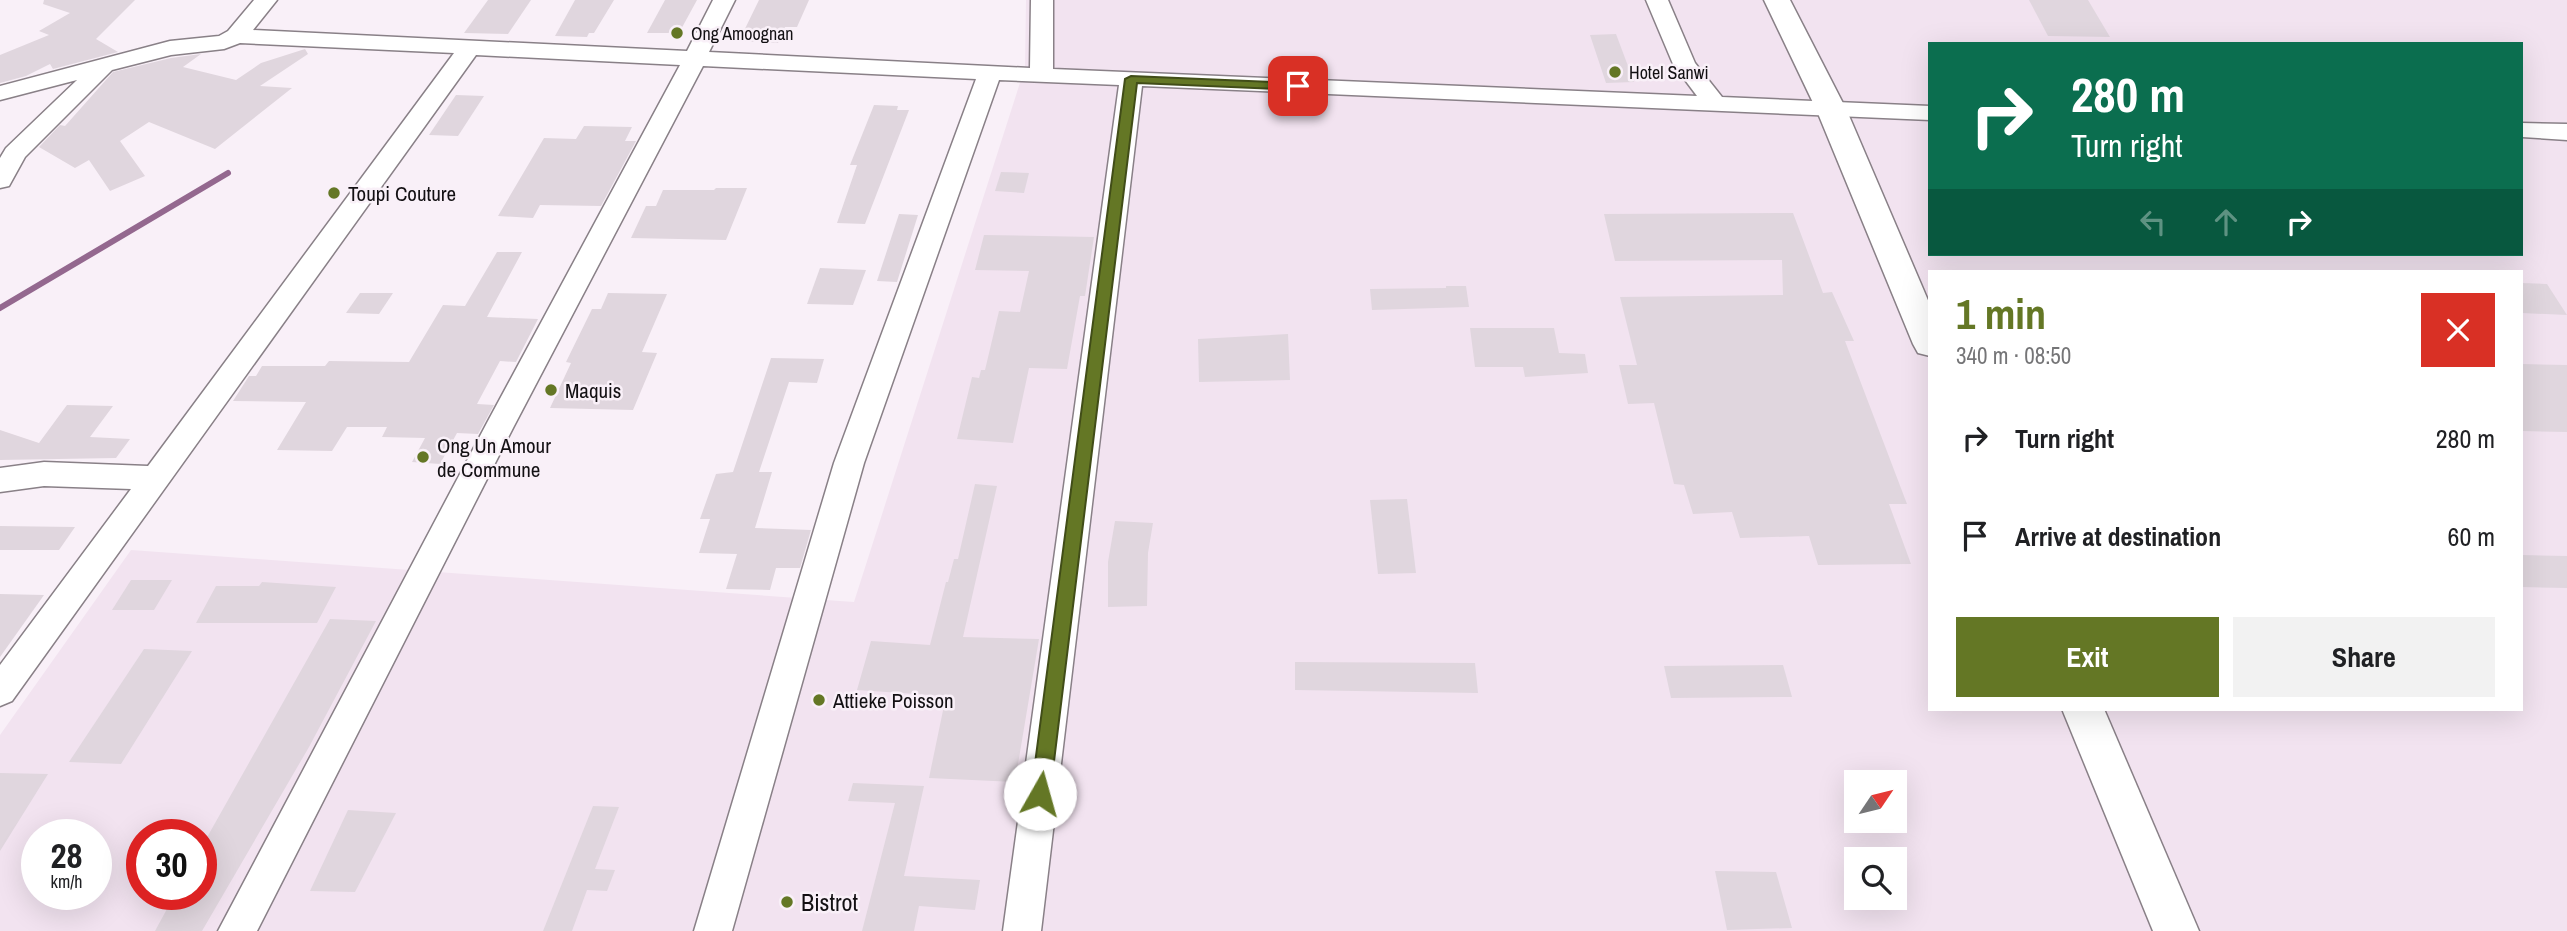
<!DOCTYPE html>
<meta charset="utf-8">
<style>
body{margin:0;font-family:"Archivo Narrow",sans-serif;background:#f2f2f2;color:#202124;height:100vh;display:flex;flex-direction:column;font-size:26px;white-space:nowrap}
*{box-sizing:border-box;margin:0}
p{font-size:23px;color:#757577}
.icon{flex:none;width:38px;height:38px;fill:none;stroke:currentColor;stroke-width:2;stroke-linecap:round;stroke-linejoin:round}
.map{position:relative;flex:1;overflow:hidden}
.panel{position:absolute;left:1928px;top:270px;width:595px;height:441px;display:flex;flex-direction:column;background:#fff;border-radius:0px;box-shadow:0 7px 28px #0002}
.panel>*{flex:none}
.guide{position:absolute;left:1928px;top:42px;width:595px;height:214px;border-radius:0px;box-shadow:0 7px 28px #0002;background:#0b6e4f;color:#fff;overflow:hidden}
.needle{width:46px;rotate:55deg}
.controls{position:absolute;left:1844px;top:770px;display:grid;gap:14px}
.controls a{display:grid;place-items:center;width:63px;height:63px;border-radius:0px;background:#fff;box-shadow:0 7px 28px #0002;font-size:35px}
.speed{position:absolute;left:21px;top:819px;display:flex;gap:14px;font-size:35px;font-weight:700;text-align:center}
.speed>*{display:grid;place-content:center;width:91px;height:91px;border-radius:50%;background:#fff;box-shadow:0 7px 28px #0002;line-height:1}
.speed small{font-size:18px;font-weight:400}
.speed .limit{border:10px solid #d22;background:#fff;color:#111}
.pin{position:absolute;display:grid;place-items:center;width:60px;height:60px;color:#fff;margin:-30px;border-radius:14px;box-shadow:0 4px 10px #0006}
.me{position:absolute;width:77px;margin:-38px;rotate:7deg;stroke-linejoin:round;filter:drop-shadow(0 0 5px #0008)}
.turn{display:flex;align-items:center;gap:24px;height:147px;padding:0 28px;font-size:32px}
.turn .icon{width:91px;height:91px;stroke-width:2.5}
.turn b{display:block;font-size:49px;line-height:60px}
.lanes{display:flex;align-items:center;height:66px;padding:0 28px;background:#0003;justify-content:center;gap:35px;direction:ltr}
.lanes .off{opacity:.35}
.round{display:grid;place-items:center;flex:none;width:74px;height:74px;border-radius:0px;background:#f2f2f2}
.head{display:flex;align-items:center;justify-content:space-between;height:119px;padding:0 28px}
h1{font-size:42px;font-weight:700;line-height:52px;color:#647725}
.action{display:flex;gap:14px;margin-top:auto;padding:14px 28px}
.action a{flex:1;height:80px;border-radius:0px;background:#647725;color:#fff;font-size:28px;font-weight:700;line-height:80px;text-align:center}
.action a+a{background:#f2f2f2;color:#202124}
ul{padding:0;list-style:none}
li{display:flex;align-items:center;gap:21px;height:98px;padding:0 28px}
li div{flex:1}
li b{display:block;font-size:26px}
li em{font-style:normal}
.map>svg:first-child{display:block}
</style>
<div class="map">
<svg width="2567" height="931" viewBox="0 0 2567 931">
<rect width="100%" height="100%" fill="#f9f0f8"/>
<path fill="#f2e3f0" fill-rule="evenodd" d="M1026 0H2567V931H0V735L131 550 854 602 1025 67ZM1930 44H2522V254H1930ZM1930 271H2522V709H1930ZM1857 782H1895V821H1857ZM37 835H96V894H37ZM142 835H201V894H142ZM1857 859H1895V898H1857Z"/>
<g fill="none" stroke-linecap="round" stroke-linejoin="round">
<polyline stroke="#94688f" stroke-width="6" points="0,308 228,173"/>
</g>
<g fill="#e0d6de">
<polygon points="44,0 135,0 96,39 118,52 53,69 50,64 26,76 0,83 0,55 49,35 39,31 70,13 43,4"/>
<polygon points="488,0 531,0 508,34 464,33"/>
<polygon points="575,0 614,0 594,33 589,33 587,37 555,36"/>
<polygon points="665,0 697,0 679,33 647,33"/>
<polygon points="759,0 809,0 797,27 785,27 778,43 739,41"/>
<polygon points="2029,0 2088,0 2110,37 2048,36"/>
<polygon points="1616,34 1634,82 1606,83 1590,35"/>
<polygon points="305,49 308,54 260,86 292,88 215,149 149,122 120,141 145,176 110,191 89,160 75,168 39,147 60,125 65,126 113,72 171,58 201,54 183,67 236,80 261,63"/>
<polygon points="456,95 484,96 458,136 429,135"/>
<polygon points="874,105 898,106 897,110 909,110 865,224 837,223 857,165 850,165"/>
<polygon points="584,126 632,127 625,141 636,141 601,206 540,205 533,218 498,216 544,138 576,139"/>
<polygon points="1001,172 1029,173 1024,193 995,191"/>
<polygon points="716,188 747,188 726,240 631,238 646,206 656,206 663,190 714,190"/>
<polygon points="1793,213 1823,293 1832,292 1854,341 1845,341 1907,504 1889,504 1911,564 1818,565 1809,536 1740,538 1732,512 1693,514 1684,485 1674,484 1654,403 1628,404 1619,365 1637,365 1620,297 1783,295 1782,260 1615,261 1604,214"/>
<polygon points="899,214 918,215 897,282 877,281"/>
<polygon points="984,235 1094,237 1085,296 1080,296 1067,369 1029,368 1013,443 957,439 972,377 979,378 981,370 985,370 999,311 1020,312 1029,271 975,270"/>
<polygon points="497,252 522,252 487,317 538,319 516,362 500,361 477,404 494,405 478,434 457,433 440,464 412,462 425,438 382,437 387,427 347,427 332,451 277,450 306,402 233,401 249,376 256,376 262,366 325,366 329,361 409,362 443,305 465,306"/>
<polygon points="820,268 866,270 853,305 807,304"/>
<polygon points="2522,283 2547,284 2567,315 2522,313"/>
<polygon points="1446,286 1466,286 1469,307 1372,310 1370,289 1446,288"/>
<polygon points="360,293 393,293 379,314 346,313"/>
<polygon points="608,293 667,294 642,352 657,353 633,410 550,408 571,363 566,362 592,309 601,309"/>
<polygon points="1470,328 1554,328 1559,353 1585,354 1588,373 1525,377 1523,367 1475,367"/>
<polygon points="1288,334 1290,380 1199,382 1198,339"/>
<polygon points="771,358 824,359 817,383 789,382 759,472 772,472 755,528 811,530 800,568 776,568 770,590 726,589 737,554 699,553 710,519 700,519 716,474 733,472"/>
<polygon points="2522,364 2567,365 2567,432 2522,431"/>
<polygon points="67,405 113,406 90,437 130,439 116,458 0,460 0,430 39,443"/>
<polygon points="975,484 997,486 963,637 1039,639 1015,782 929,778 946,696 857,690 871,641 930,645 946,582 948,582 954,559 958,559"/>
<polygon points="1407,499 1416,573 1378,574 1370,500"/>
<polygon points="1115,521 1153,523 1148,553 1147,606 1108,607 1108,562"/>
<polygon points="0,526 75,527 59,550 0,550"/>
<polygon points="2522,555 2567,556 2567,588 2522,587"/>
<polygon points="131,580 172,580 154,610 112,610"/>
<polygon points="262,582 336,587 317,623 196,623 216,586 259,586"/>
<polygon points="0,594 44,595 0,657"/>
<polygon points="330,619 376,621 309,747 202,931 155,931 175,894 201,894 201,848"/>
<polygon points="144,649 192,651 121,764 69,762"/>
<polygon points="1295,662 1475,663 1478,693 1295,690"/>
<polygon points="1783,665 1792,697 1671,698 1664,666"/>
<polygon points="0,773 48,774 0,851"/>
<polygon points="853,783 924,786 904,876 980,880 975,910 919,906 914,931 862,931 895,803 848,801"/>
<polygon points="593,806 619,807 595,869 615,870 607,891 587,890 572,931 543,931"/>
<polygon points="348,810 396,813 355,892 310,891"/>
<polygon points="1715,871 1776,872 1792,928 1727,930"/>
</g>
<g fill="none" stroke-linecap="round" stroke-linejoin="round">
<defs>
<g id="minor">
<polygon points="254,0 277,0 253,30 687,51 713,0 735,0 709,52 1030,68 1031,0 1053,0 1053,69 1697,96 1673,64 1646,0 1668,0 1695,63 1722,97 1930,106 1930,120 1142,86 1041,931 1003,931 1119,85 999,80 864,463 732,931 694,931 834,463 976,79 703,66 514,426 257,931 218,931 488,421 680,65 476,55 12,701 0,706 0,665 131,489 44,486 0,492 0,468 44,462 148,466 454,53 240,43 224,49 171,55 112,70 25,157 9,186 0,188 0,158 6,148 77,80 0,100 0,86 170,41 219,36 228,31"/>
<polygon points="2522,123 2567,124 2567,140 2522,137"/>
</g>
<g id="tertiary">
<polygon points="1764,0 1790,0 1847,111 1930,305 1930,356 1918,353 1913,344 1817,111"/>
<polygon points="2062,709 2104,709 2199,931 2153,931"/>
</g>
</defs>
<use href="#minor" stroke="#898087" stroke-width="3"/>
<use href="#tertiary" stroke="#898087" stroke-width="3"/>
<use href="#minor" fill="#fff" fill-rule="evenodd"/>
<use href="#tertiary" fill="#fff" fill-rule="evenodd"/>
</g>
<polygon fill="#647725" stroke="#414d18" stroke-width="2" points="1131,76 1298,83 1304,86 1298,90 1137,83 1050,794 1047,800 1040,802 1033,800 1031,794 1125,79"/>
<g fill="#647725" stroke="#f9f0f8" stroke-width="2.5">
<circle cx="677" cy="33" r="7"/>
<circle cx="1615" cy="72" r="7"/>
<circle cx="334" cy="193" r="7"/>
<circle cx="551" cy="390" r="7"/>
<circle cx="423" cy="457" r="7"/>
<circle cx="819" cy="700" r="7"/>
<circle cx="787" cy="902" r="7"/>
</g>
<g text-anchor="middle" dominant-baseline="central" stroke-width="5" stroke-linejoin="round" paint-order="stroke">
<g font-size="18" fill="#131013" stroke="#f9f0f8" text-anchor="start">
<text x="691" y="33">Ong Amoognan</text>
<text x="1629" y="72">Hotel Sanwi</text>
</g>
<g font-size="21" fill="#131013" stroke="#f9f0f8" text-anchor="start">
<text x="348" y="193">Toupi Couture</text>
<text x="565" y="390">Maquis</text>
<text x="437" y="445">Ong Un Amour<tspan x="437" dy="24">de Commune</tspan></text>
<text x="833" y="700">Attieke Poisson</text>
</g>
<g font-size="24" fill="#131013" stroke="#f9f0f8" text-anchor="start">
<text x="801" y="902">Bistrot</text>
</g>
</g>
</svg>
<div class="controls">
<a><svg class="needle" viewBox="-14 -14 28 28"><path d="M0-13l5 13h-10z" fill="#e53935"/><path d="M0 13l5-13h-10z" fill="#757577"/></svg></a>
<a><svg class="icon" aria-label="search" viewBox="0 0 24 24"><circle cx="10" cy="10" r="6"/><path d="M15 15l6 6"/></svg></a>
</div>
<div class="speed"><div>28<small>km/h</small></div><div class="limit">30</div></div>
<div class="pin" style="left:1298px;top:86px;background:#d93025"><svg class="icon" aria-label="arrive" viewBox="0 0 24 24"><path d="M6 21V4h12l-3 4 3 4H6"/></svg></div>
<svg class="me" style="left:1040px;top:794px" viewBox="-20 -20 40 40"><circle r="19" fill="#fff"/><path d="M0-13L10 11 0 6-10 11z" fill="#647725"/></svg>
<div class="guide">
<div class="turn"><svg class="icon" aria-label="right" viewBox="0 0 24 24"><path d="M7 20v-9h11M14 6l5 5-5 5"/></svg><div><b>280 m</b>Turn right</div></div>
<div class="lanes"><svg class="icon off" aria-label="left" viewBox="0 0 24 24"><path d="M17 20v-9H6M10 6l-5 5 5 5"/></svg><svg class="icon off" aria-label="ahead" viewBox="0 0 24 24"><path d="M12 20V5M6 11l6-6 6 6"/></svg><svg class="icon" aria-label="right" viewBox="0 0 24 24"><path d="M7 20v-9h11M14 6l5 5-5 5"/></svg></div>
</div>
<section class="panel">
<div class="head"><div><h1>1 min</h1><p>340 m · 08:50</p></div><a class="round" style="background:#d93025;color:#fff"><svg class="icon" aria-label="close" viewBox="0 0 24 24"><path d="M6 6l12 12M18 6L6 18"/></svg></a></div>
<ul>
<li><svg class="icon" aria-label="right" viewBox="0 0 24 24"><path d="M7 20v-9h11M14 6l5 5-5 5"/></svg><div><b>Turn right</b></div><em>280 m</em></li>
<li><svg class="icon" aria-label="arrive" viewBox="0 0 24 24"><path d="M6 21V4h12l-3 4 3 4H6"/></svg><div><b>Arrive at destination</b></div><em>60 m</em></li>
</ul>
<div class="action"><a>Exit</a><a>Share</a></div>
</section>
</div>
